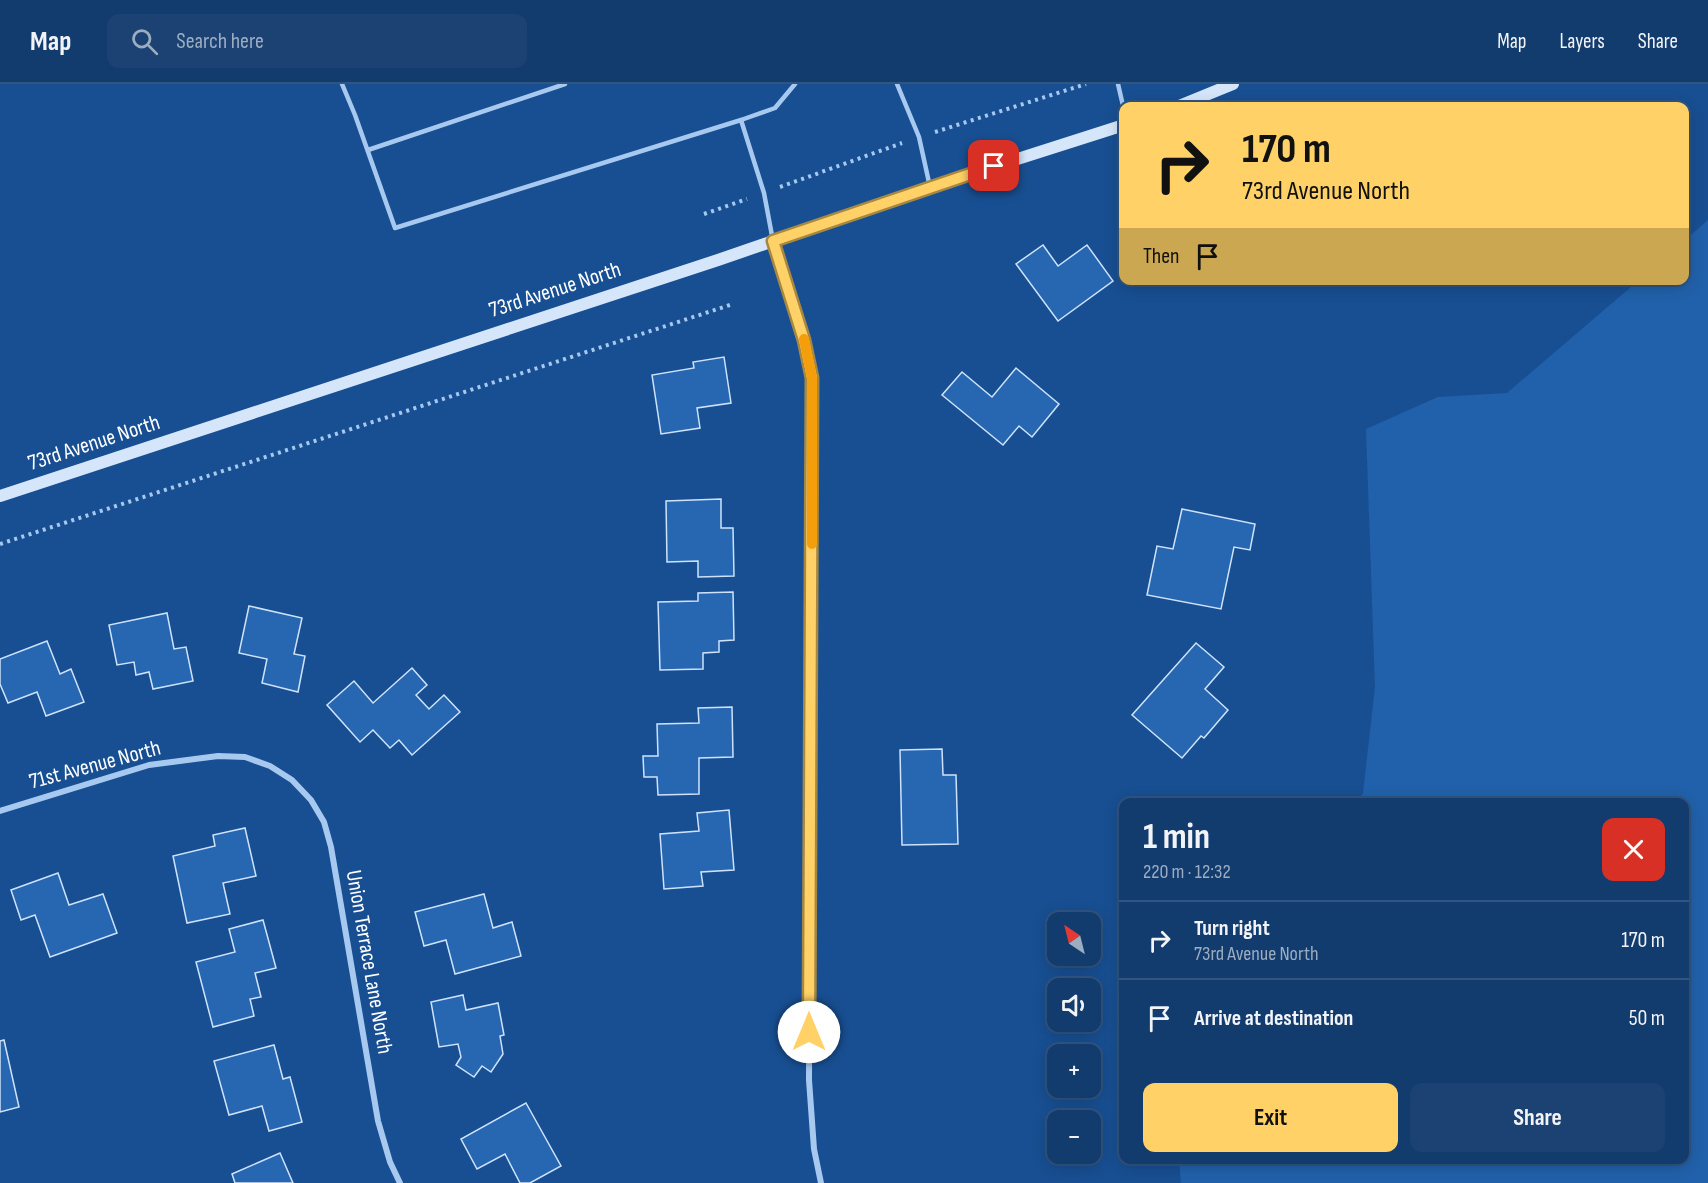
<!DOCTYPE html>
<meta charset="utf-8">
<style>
body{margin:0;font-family:"Sofia Sans Condensed",sans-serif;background:#1b4273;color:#f1f3f6;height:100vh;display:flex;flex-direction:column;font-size:22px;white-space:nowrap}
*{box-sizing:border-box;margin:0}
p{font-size:20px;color:#9cadc2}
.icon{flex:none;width:33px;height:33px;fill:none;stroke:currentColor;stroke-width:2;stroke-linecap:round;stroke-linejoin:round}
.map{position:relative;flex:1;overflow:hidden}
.panel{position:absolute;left:1119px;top:714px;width:570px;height:366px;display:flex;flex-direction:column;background:#123b6e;border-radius:12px;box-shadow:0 3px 15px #0003,0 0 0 2px #315581}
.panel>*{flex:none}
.banner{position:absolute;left:1119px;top:18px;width:570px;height:183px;border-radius:12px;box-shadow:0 3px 15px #0003,0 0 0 2px #315581;background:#ffd166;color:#111;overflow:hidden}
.needle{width:39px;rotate:325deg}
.tools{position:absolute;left:1047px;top:828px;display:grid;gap:12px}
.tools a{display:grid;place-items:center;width:54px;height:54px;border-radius:12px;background:#123b6e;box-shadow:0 3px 15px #0003,0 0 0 2px #315581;font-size:30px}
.pin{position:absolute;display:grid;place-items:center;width:51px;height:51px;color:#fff;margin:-26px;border-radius:12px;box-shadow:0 3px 9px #0006}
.me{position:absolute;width:66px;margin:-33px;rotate:0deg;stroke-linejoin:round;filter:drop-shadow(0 0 4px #0008)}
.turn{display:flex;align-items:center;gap:21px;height:126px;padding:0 24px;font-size:27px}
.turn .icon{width:78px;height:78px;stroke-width:2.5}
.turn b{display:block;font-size:42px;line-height:51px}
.then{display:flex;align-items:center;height:57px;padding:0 24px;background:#0003;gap:12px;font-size:22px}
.round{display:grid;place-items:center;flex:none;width:63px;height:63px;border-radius:12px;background:#1b4273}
.overview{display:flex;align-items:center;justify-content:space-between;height:102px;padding:0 24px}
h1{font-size:36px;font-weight:700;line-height:45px}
.action{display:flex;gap:12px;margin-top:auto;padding:12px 24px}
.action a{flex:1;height:69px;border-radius:12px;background:#ffd166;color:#111;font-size:24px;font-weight:700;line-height:69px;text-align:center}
.action a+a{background:#1b4273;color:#f1f3f6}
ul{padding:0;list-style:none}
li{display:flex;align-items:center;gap:18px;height:78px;padding:0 24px;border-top:2px solid #315581}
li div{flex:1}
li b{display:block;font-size:22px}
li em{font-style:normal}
header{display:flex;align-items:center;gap:36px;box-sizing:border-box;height:84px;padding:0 30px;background:#123b6e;border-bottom:2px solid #315581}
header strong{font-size:28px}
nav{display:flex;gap:33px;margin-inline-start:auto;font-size:21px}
.search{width:420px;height:54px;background:#1b4273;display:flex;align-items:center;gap:15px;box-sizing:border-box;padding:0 21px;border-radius:12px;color:#9cadc2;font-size:22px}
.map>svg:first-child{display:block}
</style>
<header>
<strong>Map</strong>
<div class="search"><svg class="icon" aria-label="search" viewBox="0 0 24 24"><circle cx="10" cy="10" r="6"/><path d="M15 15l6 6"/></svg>Search here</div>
<nav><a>Map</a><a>Layers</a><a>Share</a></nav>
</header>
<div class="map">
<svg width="1708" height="1099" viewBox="0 0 1708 1099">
<rect width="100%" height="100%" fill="#184f92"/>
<polygon fill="#2161ab" points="1708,136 1708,1099 1181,1099 1179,1076 1684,1076 1684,718 1357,718 1363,709 1375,603 1366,345 1438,313 1507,309 1638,197 1684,196 1685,156"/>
<g fill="#2766b0" stroke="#cee3fb" stroke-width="1.5">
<polygon points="1043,161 1058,182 1087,161 1113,197 1058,237 1016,180"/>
<polygon points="724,273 731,319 697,324 700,344 661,350 652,291 694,284 693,278"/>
<polygon points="1016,284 1059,320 1032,353 1019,342 1003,361 942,311 962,288 992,313"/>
<polygon points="721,415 721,444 733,444 734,492 698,493 698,477 667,478 666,417"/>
<polygon points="1182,425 1255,440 1250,466 1234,463 1221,525 1147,511 1157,462 1173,465"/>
<polygon points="733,508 734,556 719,557 719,568 703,569 703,585 660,586 658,518 698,517 698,509"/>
<polygon points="249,522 302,534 294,570 305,572 298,608 262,599 267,575 239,569"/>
<polygon points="167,529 174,565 186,563 193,597 153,605 149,588 136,591 134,578 117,581 109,541"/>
<polygon points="47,557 60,590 71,585 84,618 46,632 37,608 8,619 0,600 0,575"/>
<polygon points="1196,559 1224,583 1205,605 1228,626 1204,654 1201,652 1182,674 1132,631"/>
<polygon points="412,584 427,601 416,611 429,625 444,611 460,628 412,671 399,656 390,664 373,646 360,658 327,621 354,597 373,619"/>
<polygon points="732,623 733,673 699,674 699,710 658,711 657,693 644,693 643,672 658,672 657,640 699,639 698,624"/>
<polygon points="942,665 943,691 956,691 958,760 902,761 900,666"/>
<polygon points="729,726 734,786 701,788 703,802 664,805 660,750 699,747 697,729"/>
<polygon points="245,744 256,792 223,799 230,830 187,839 173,772 215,762 213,751"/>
<polygon points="58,789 69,821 103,810 117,849 50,873 35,831 21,836 11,806"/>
<polygon points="484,810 493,844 512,838 521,872 455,890 446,856 424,862 415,828"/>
<polygon points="263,836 276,884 255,889 261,913 250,915 254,932 213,943 196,878 235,868 229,845"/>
<polygon points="463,911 466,926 498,919 504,951 500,952 503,970 491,988 482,982 474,993 456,981 461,973 458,960 439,963 431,918"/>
<polygon points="4,956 19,1023 0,1028 0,957"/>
<polygon points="274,961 283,995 290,993 302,1038 269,1047 262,1022 229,1031 214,977"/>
<polygon points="526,1019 561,1082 530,1099 520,1099 505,1070 477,1085 461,1055"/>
<polygon points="280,1069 293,1099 235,1099 232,1090"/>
</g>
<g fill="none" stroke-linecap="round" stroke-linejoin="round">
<g stroke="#a7c9f0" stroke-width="4" stroke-dasharray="3 4.5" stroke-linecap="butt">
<polyline points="935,48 1086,0"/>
<polyline points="780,103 902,59"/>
<polyline points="704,130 747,115"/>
<polyline points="0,460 733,220"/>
</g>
<g stroke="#a7c9f0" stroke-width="4.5">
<polyline points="342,0 355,31 395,144 741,36 764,109 773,157"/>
<polyline points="897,0 919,53 930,103"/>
<polyline points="1118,0 1124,26"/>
<polyline points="741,36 775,24 795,0"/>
<polyline points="368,66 565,0"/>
</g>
<g stroke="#a7c9f0" stroke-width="6">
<polyline points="773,157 804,256 812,294 809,996 814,1065 821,1099"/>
<polyline points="0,727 149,681 218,672 245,673 270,682 292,696 311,716 324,738 331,763 378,1037 390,1078 400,1099"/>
</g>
<g stroke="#d5e6fb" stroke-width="12">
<polyline points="1179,22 1233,0"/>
<polyline points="0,412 718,176 930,103 1124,41"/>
</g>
</g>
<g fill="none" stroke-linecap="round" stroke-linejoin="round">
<defs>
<polyline id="route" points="809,948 812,294 804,256 773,157 994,82"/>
</defs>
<use href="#route" stroke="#a68842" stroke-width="15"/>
<use href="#route" stroke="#ffd166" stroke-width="10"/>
<polyline stroke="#f59e0b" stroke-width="10" points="804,255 812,294 812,460"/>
</g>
<g text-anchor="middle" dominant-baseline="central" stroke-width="6" stroke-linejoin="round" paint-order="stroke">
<g font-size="22" fill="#fff" stroke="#184f92">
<text transform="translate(555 206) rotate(-18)">73rd Avenue North</text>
<text transform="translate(94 359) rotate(-18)">73rd Avenue North</text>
<text transform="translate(95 681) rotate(-15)">71st Avenue North</text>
<text transform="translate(369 878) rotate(80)">Union Terrace Lane North</text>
</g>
</g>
</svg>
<div class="tools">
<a><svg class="needle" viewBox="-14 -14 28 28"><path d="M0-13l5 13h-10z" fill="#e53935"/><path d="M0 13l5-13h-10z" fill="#9cadc2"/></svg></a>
<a><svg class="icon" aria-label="sound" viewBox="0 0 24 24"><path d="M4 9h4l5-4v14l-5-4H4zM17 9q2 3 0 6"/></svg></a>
<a>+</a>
<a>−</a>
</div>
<div class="pin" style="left:994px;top:82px;background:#d93025"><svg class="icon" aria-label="arrive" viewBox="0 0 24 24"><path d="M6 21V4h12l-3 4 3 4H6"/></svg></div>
<svg class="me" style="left:809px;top:948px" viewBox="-20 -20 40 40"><circle r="19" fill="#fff"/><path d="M0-13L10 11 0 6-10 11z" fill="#ffd166"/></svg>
<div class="banner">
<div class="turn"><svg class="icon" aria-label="right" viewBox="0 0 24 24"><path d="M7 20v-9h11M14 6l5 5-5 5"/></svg><div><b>170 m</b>73rd Avenue North</div></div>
<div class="then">Then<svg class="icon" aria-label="arrive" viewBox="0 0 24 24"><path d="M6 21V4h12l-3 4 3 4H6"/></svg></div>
</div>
<section class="panel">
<div class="overview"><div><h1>1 min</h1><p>220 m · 12:32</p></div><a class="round" style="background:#d93025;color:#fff"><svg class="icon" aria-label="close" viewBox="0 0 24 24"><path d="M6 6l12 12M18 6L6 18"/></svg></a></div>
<ul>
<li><svg class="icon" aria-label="right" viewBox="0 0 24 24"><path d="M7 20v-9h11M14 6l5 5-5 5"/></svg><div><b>Turn right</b><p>73rd Avenue North</p></div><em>170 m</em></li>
<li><svg class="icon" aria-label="arrive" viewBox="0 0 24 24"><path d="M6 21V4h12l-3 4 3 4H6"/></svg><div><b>Arrive at destination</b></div><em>50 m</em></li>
</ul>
<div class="action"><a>Exit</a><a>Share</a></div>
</section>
</div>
